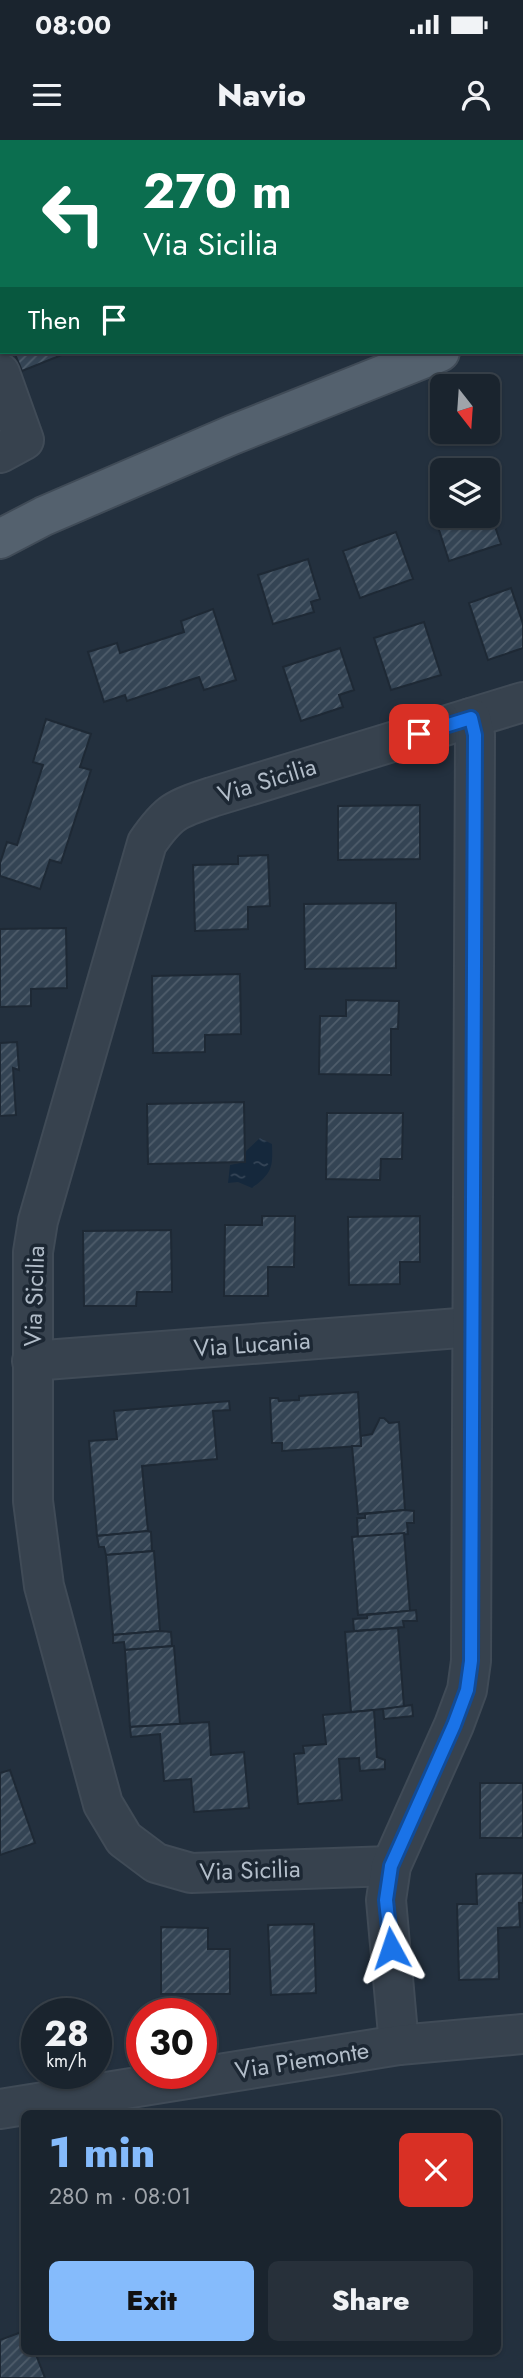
<!DOCTYPE html>
<meta charset="utf-8">
<style>
body{margin:0;font-family:Jost,sans-serif;background:#27303a;color:#f1f3f6;height:100vh;display:flex;flex-direction:column;font-size:26px;white-space:nowrap}
*{box-sizing:border-box;margin:0}
p{font-size:23px;color:#9fa4aa}
.icon{flex:none;width:38px;height:38px;fill:none;stroke:currentColor;stroke-width:2;stroke-linecap:round;stroke-linejoin:round}
.map{position:relative;flex:1;overflow:hidden}
.drawer{position:absolute;left:21px;top:1970px;width:480px;height:245px;display:flex;flex-direction:column;background:#1a242e;border-radius:10px;box-shadow:0 2px 5px #0004,0 0 0 2px #38414a}
.drawer>*{flex:none}
.banner{position:absolute;left:0px;top:0px;width:523px;height:214px;box-shadow:0 2px 5px #0004,0 0 0 2px #38414a;background:#0b6e4f;color:#fff;overflow:hidden}
.needle{width:46px;rotate:163deg}
.controls{position:absolute;left:430px;top:234px;display:grid;gap:14px}
.controls a{display:grid;place-items:center;width:70px;height:70px;border-radius:10px;background:#1a242e;box-shadow:0 2px 5px #0004,0 0 0 2px #38414a;font-size:35px}
.speed{position:absolute;left:21px;top:1858px;display:flex;gap:14px;font-size:35px;font-weight:700;text-align:center}
.speed>*{display:grid;place-content:center;width:91px;height:91px;border-radius:50%;background:#1a242e;box-shadow:0 2px 5px #0004,0 0 0 2px #38414a;line-height:1}
.speed small{font-size:18px;font-weight:400}
.speed .limit{border:10px solid #d22;background:#fff;color:#111}
.pin{position:absolute;display:grid;place-items:center;width:60px;height:60px;color:#fff;margin:-30px;border-radius:14px;box-shadow:0 4px 10px #0006}
.me{position:absolute;width:77px;margin:-38px;rotate:355deg;stroke-linejoin:round;filter:drop-shadow(0 0 5px #0008)}
.turn{display:flex;align-items:center;gap:24px;height:147px;padding:0 28px;font-size:32px}
.turn .icon{width:91px;height:91px;stroke-width:2.5}
.turn b{display:block;font-size:49px;line-height:60px}
.then{display:flex;align-items:center;height:66px;padding:0 28px;background:#0003;gap:14px;font-size:26px}
.round{display:grid;place-items:center;flex:none;width:74px;height:74px;border-radius:10px;background:#27303a}
.summary{display:flex;align-items:center;justify-content:space-between;height:119px;padding:0 28px}
h1{font-size:42px;font-weight:800;line-height:52px;color:#85bbfc}
.button{display:flex;gap:14px;margin-top:auto;padding:14px 28px}
.button a{flex:1;height:80px;border-radius:10px;background:#85bbfc;color:#111;font-size:28px;font-weight:800;line-height:80px;text-align:center}
.button a+a{background:#27303a;color:#f1f3f6}
.status{display:flex;justify-content:space-between;align-items:center;height:49px;padding:0 35px;background:#1a242e;direction:ltr}
.status svg{height:19px;fill:currentColor}
header{display:flex;justify-content:space-between;align-items:center;height:91px;padding:0 28px;background:#1a242e;font-size:32px;font-weight:800}
.map>svg:first-child{display:block}
</style>
<div class="status"><b>08:00</b><svg viewBox="0 0 49 12"><path d="M0 12V9h3v3zM5 12V6h3v6zM10 12V3h3v9zM15 12V0h3v12zM26 1h20v11H26zM47 4h2v5h-2z"/></svg></div>
<header><svg class="icon" aria-label="menu" viewBox="0 0 24 24"><path d="M4 6h16M4 12h16M4 18h16"/></svg>Navio<svg class="icon" aria-label="person" viewBox="0 0 24 24"><circle cx="12" cy="8" r="4"/><path d="M4 21q1-7 8-7t8 7"/></svg></header>
<div class="map">
<svg width="523" height="2238" viewBox="0 0 523 2238">
<defs>
<pattern id="park-dots" width="8" height="8" patternUnits="userSpaceOnUse" patternTransform="scale(1.75)"><rect width="8" height="8" fill="#253e3f"/><path d="M2 2h.1M6 6h.1" fill="none" stroke="#425859" stroke-width="1.8" stroke-linecap="round"/></pattern>
<pattern id="water-ripples" width="26" height="14" patternUnits="userSpaceOnUse" patternTransform="scale(1.75)"><rect width="26" height="14" fill="#15283c"/><path d="M2 4q2-2 4 0t4 0M15 11q2-2 4 0t4 0" fill="none" stroke="#354557"/></pattern>
<pattern id="building-hatch" width="6" height="6" patternUnits="userSpaceOnUse" patternTransform="scale(1.75)"><rect width="6" height="6" fill="#344454"/><path d="M-1 1l2-2M0 6l6-6M5 7l2-2" fill="none" stroke="#4f5d6b"/></pattern>
</defs>
<rect width="100%" height="100%" fill="#23303e"/>
<polygon fill="url(#park-dots)" points="310,0 523,0 523,41 522,2 310,2"/>
<path fill="url(#water-ripples)" d="M260 998 272 1004C273 1028 272 1033 252 1048L238 1042 228 1043 230 1025 245 1022 246 1011Z"/>
<g fill="url(#building-hatch)" stroke="#1e2935" stroke-width="2">
<polygon points="2,8 2,66 0,66 0,9"/>
<polygon points="14,212 69,212 22,231"/>
<polygon points="443,365 443,376 488,376 488,366 501,404 449,421 432,368"/>
<polygon points="396,392 413,439 360,458 343,411"/>
<polygon points="308,419 320,459 311,462 314,472 273,484 258,435"/>
<polygon points="511,448 523,484 523,508 488,520 469,463"/>
<polygon points="213,469 236,540 204,550 199,537 127,561 125,555 104,562 88,512 117,503 120,513 184,492 181,481"/>
<polygon points="424,482 441,535 391,550 374,498"/>
<polygon points="340,508 354,550 339,555 343,567 301,581 283,527"/>
<polygon points="46,579 91,594 80,627 91,630 61,723 50,720 40,749 0,736 0,723 7,702 17,705 43,625 33,622"/>
<polygon points="420,665 420,719 338,720 338,666"/>
<polygon points="268,715 270,766 248,767 248,789 195,791 193,725 238,724 238,716"/>
<polygon points="396,763 396,828 305,829 304,764"/>
<polygon points="66,788 67,848 31,849 31,866 0,867 0,789"/>
<polygon points="240,834 241,894 205,895 205,912 153,913 152,836"/>
<polygon points="346,860 399,861 398,889 391,889 391,935 319,934 320,876 346,876"/>
<polygon points="17,902 19,930 13,928 16,975 0,976 0,903"/>
<polygon points="244,962 245,1022 148,1024 147,964"/>
<polygon points="327,973 403,973 402,1019 381,1019 380,1040 326,1039"/>
<polygon points="262,1076 295,1076 294,1127 268,1127 268,1156 224,1156 225,1085 262,1085"/>
<polygon points="420,1076 420,1122 400,1122 400,1144 349,1145 348,1077"/>
<polygon points="171,1090 172,1152 137,1152 136,1166 84,1166 83,1091"/>
<polygon points="358,1252 361,1306 282,1311 282,1303 272,1303 270,1258 278,1258 279,1261 299,1260 299,1256"/>
<polygon points="229,1261 230,1270 213,1271 217,1319 142,1326 148,1391 97,1396 89,1301 117,1299 114,1271"/>
<polygon points="380,1278 384,1278 389,1283 399,1282 405,1370 358,1374 352,1306 361,1306 361,1296 372,1294"/>
<polygon points="405,1370 414,1371 414,1383 407,1383 408,1394 358,1397 357,1378 365,1378 365,1374"/>
<polygon points="148,1391 151,1392 152,1411 106,1415 104,1407 99,1407 97,1396"/>
<polygon points="404,1393 410,1471 358,1475 352,1397"/>
<polygon points="154,1411 160,1491 113,1495 106,1415"/>
<polygon points="416,1470 417,1481 403,1481 404,1487 354,1491 353,1479 367,1478 367,1475"/>
<polygon points="398,1488 404,1567 351,1572 345,1492"/>
<polygon points="160,1491 171,1492 172,1506 125,1510 124,1502 113,1503 113,1495"/>
<polygon points="174,1506 180,1584 130,1587 125,1510"/>
<polygon points="412,1565 413,1576 384,1579 383,1569"/>
<polygon points="374,1570 377,1617 385,1620 385,1629 360,1631 359,1618 339,1619 342,1660 298,1664 294,1614 304,1613 303,1606 326,1604 323,1575"/>
<polygon points="209,1582 211,1615 244,1612 249,1668 194,1672 191,1639 164,1641 160,1594 131,1597 130,1587"/>
<polygon points="10,1630 35,1703 0,1715 0,1633"/>
<rect x="480" y="1643" width="43" height="55"/>
<polygon points="523,1733 523,1763 519,1763 520,1787 498,1788 499,1839 459,1840 457,1764 477,1764 476,1734"/>
<polygon points="314,1784 316,1853 271,1855 268,1785"/>
<polygon points="161,1787 208,1788 208,1809 230,1809 230,1854 161,1854"/>
<polygon points="24,2191 24,2212 35,2212 45,2238 0,2238 0,2200"/>
</g>
<g fill="none" stroke-linecap="round" stroke-linejoin="round">
<defs>
<g id="minor">
<polyline points="99,0 100,2"/>
<polyline points="0,233 24,300 0,313"/>
<polyline points="32,1221 472,1187"/>
<path d="M391 1726 191 1733 156 1723 124 1699 103 1664 44 1446 33 1361V1112L38 1081 147 703C169 671 176 669 212 657L523 562"/>
<polyline points="399,1905 386,1760 391,1726 454,1585 467,1550 471,1521 475,595 471,578"/>
<polyline points="0,1969 399,1905 523,1894"/>
</g>
<g id="major">
<polyline points="522,179 523,179"/>
<polyline points="0,399 44,376 232,295 440,212"/>
</g>
</defs>
<use href="#minor" stroke="#404b57" stroke-width="42"/>
<use href="#major" stroke="#404b57" stroke-width="42"/>
<use href="#minor" stroke="#37424e" stroke-width="38"/>
<use href="#major" stroke="#54616e" stroke-width="38"/>
</g>
<g fill="none" stroke-linecap="round" stroke-linejoin="round">
<defs>
<polyline id="route" points="391,1808 386,1760 391,1726 454,1585 467,1550 471,1521 475,595 471,578 419,594"/>
</defs>
<use href="#route" stroke="#114b97" stroke-width="18"/>
<use href="#route" stroke="#1a73e8" stroke-width="12"/>
</g>
<g text-anchor="middle" dominant-baseline="central" stroke-width="7" stroke-linejoin="round" paint-order="stroke">
<g font-size="24" fill="#b2bdc9" stroke="#1c2733">
<text transform="translate(267 640) rotate(-17)">Via Sicilia</text>
<text transform="translate(34 1156) rotate(-88)">Via Sicilia</text>
<text transform="translate(252 1204) rotate(-4)">Via Lucania</text>
<text transform="translate(250 1730) rotate(-2)">Via Sicilia</text>
<text transform="translate(302 1920) rotate(-9)">Via Piemonte</text>
</g>
</g>
</svg>
<div class="controls">
<a><svg class="needle" viewBox="-14 -14 28 28"><path d="M0-13l5 13h-10z" fill="#e53935"/><path d="M0 13l5-13h-10z" fill="#9fa4aa"/></svg></a>
<a><svg class="icon" aria-label="layers" viewBox="0 0 24 24"><path d="M12 4l9 5-9 5-9-5zM3 14l9 5 9-5"/></svg></a>
</div>
<div class="speed"><div>28<small>km/h</small></div><div class="limit">30</div></div>
<div class="pin" style="left:419px;top:594px;background:#d93025"><svg class="icon" aria-label="arrive" viewBox="0 0 24 24"><path d="M6 21V4h12l-3 4 3 4H6"/></svg></div>
<svg class="me" style="left:391px;top:1808px" viewBox="-20 -20 40 40"><path d="M0-17L14 15 0 8-14 15z" fill="#1a73e8" stroke="#fff" stroke-width="4"/></svg>
<div class="banner">
<div class="turn"><svg class="icon" aria-label="left" viewBox="0 0 24 24"><path d="M17 20v-9H6M10 6l-5 5 5 5"/></svg><div><b>270 m</b>Via Sicilia</div></div>
<div class="then">Then<svg class="icon" aria-label="arrive" viewBox="0 0 24 24"><path d="M6 21V4h12l-3 4 3 4H6"/></svg></div>
</div>
<section class="drawer">
<div class="summary"><div><h1>1 min</h1><p>280 m · 08:01</p></div><a class="round" style="background:#d93025;color:#fff"><svg class="icon" aria-label="close" viewBox="0 0 24 24"><path d="M6 6l12 12M18 6L6 18"/></svg></a></div>
<div class="button"><a>Exit</a><a>Share</a></div>
</section>
</div>
